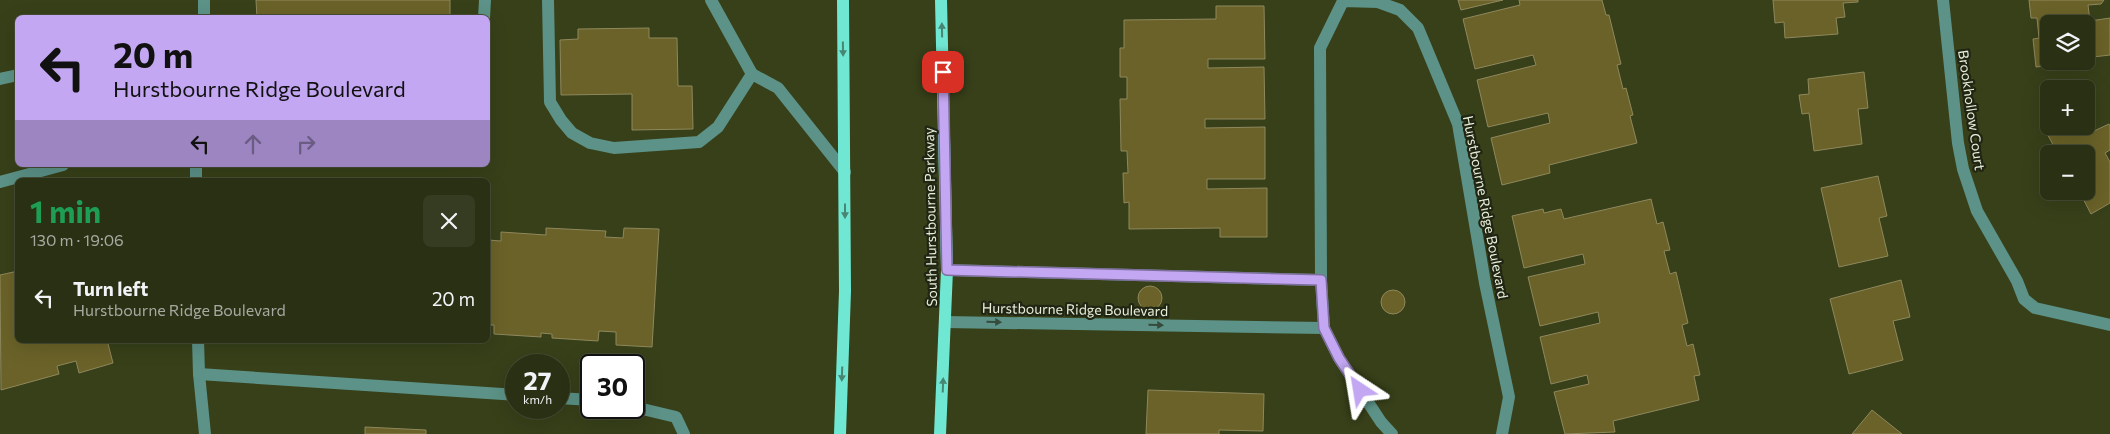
<!DOCTYPE html>
<meta charset="utf-8">
<style>
body{margin:0;font-family:Commissioner,sans-serif;background:#353c21;color:#f1f3f6;height:100vh;display:flex;flex-direction:column;font-size:19px;white-space:nowrap}
*{box-sizing:border-box;margin:0}
p{font-size:16px;color:#a5a9a0}
.icon{flex:none;width:28px;height:28px;fill:none;stroke:currentColor;stroke-width:2;stroke-linecap:round;stroke-linejoin:round}
.map{position:relative;flex:1;overflow:hidden}
.sheet{position:absolute;left:15px;top:178px;width:475px;height:165px;display:flex;flex-direction:column;background:#293013;border-radius:8px;box-shadow:0 5px 20px #0002,0 0 0 1px #454b33}
.sheet>*{flex:none}
.banner{position:absolute;left:15px;top:15px;width:475px;height:152px;border-radius:8px;box-shadow:0 5px 20px #0002,0 0 0 1px #454b33;background:#c3a7f2;color:#111;overflow:hidden}
.buttons{position:absolute;left:2040px;top:15px;display:grid;gap:10px}
.buttons a{display:grid;place-items:center;width:55px;height:55px;border-radius:8px;background:#293013;box-shadow:0 5px 20px #0002,0 0 0 1px #454b33;font-size:25px}
.speed{position:absolute;left:505px;top:354px;display:flex;gap:10px;font-size:25px;font-weight:700;text-align:center}
.speed>*{display:grid;place-content:center;width:65px;height:65px;border-radius:50%;background:#293013;box-shadow:0 5px 20px #0002,0 0 0 1px #454b33;line-height:1}
.speed small{font-size:12px;font-weight:400}
.speed .limit{border:2px solid #111;border-radius:8px;background:#fff;color:#111}
.pin{position:absolute;display:grid;place-items:center;width:42px;height:42px;color:#fff;margin:-21px;border-radius:10px;box-shadow:0 2px 8px #0006}
.me{position:absolute;width:55px;margin:-28px;rotate:327deg;stroke-linejoin:round;filter:drop-shadow(0 0 4px #0008)}
.turn{display:flex;align-items:center;gap:18px;height:105px;padding:0 15px;font-size:22px}
.turn .icon{width:65px;height:65px;stroke-width:2.5}
.turn b{display:block;font-size:35px;line-height:42px}
.lanes{display:flex;align-items:center;height:48px;padding:0 15px;background:#0003;justify-content:center;gap:25px;direction:ltr}
.lanes .off{opacity:.35}
.round{display:grid;place-items:center;flex:none;width:52px;height:52px;border-radius:8px;background:#353c21}
.head{display:flex;align-items:center;justify-content:space-between;height:85px;padding:0 15px}
h1{font-size:30px;font-weight:700;line-height:38px;color:#1e9e55}
ul{padding:0;list-style:none}
li{display:flex;align-items:center;gap:15px;height:70px;padding:0 15px}
li div{flex:1}
li b{display:block;font-size:19px}
li em{font-style:normal}
.map>svg:first-child{display:block}
</style>
<div class="map">
<svg width="2110" height="434" viewBox="0 0 2110 434">
<rect width="100%" height="100%" fill="#374019"/>
<g fill="#6a6228" stroke="#8f885d" fill-rule="evenodd">
<polygon points="256,0 450,0 450,18 257,18"/>
<polygon points="1458,0 1503,0 1461,10"/>
<polygon points="1519,0 1602,0 1606,15 1609,15 1621,64 1617,65 1623,89 1626,88 1633,115 1630,116 1637,143 1549,165 1550,173 1502,185 1491,138 1550,123 1548,113 1488,127 1477,80 1536,65 1533,55 1475,69 1463,19 1520,5"/>
<polygon points="1773,0 1858,0 1858,2 1843,3 1845,17 1836,18 1838,34 1785,38 1784,22 1775,23"/>
<path d="M2029 0H2104L2101 4 2088 5 2090 21 2110 18V55L2093 57 2094 61 2036 67 2033 39 2039 38 2037 18H2031ZM2049 24H2086V61H2049Z"/>
<polygon points="1216,6 1264,6 1265,59 1208,59 1208,68 1264,67 1265,119 1205,119 1205,128 1265,127 1265,179 1207,179 1207,189 1267,188 1267,237 1220,237 1220,228 1129,229 1129,202 1124,203 1123,173 1128,173 1127,151 1121,151 1120,99 1127,99 1127,77 1120,77 1120,48 1124,48 1124,20 1216,19"/>
<polygon points="649,28 649,38 677,38 678,86 692,86 693,129 632,130 632,94 561,95 560,40 578,39 578,29"/>
<polygon points="1864,72 1868,108 1858,109 1862,144 1814,151 1809,113 1802,114 1799,95 1809,94 1808,79"/>
<polygon points="2086,116 2094,131 2109,124 2110,126 2110,150 2105,153 2110,162 2110,203 2091,214 2079,191 2086,191 2086,154 2058,154 2043,126 2049,124 2049,126 2086,126"/>
<polygon points="1878,176 1887,216 1879,218 1888,256 1839,267 1821,188"/>
<polygon points="1651,199 1657,224 1663,222 1670,250 1664,251 1670,274 1676,272 1688,323 1682,325 1687,346 1693,344 1700,375 1694,376 1699,400 1613,421 1615,432 1565,434 1554,392 1589,384 1587,375 1551,384 1540,337 1600,323 1598,312 1540,326 1528,277 1585,264 1583,254 1524,268 1512,216 1543,209 1544,213 1561,209 1564,219"/>
<polygon points="546,228 606,231 605,237 623,238 624,228 659,229 652,347 616,345 616,332 599,331 598,341 552,338 552,334 541,333 541,337 494,334 494,325 488,325 488,240 501,241 501,232 546,235"/>
<polygon points="18,271 18,340 107,340 113,363 79,373 76,361 57,366 59,374 1,390 0,275"/>
<polygon points="1901,280 1910,317 1893,321 1903,360 1849,374 1830,299"/>
<circle cx="1150" cy="298" r="12"/>
<circle cx="1393" cy="302" r="12"/>
<polygon points="1148,390 1264,394 1263,431 1219,430 1219,434 1146,434"/>
<polygon points="1872,410 1902,434 1852,434"/>
<polygon points="365,427 426,430 426,434 365,434"/>
</g>
<g fill="none" stroke-linecap="round" stroke-linejoin="round">
<g stroke="#5c9287" stroke-width="12">
<polyline points="548,0 550,102 561,120 572,133 590,143 614,148 699,142 718,127 752,74 778,88 845,172"/>
<polyline points="711,0 752,74"/>
<polyline points="1943,0 1958,143 1963,169 1977,211 2017,281 2024,299 2035,308 2110,325"/>
<polyline points="204,18 204,0"/>
<polyline points="484,18 485,0"/>
<polyline points="0,79 18,75"/>
<polyline points="196,165 196,180"/>
<polyline points="0,182 63,165"/>
<polyline points="947,270 1321,280"/>
<polyline points="945,322 1324,328"/>
<polyline points="198,340 199,374 205,434"/>
<polyline points="199,374 516,395"/>
<polyline points="559,398 591,400"/>
<polyline points="634,407 676,417 684,434"/>
<polyline points="1392,434 1381,422 1339,358 1324,328 1321,280 1320,48 1343,1 1378,2 1400,10 1418,28 1458,124 1485,283 1509,397 1502,434"/>
</g>
<g stroke="#70e7d3" stroke-width="12">
<polyline points="840,434 845,291 843,0"/>
<polyline points="940,434 947,270 941,0"/>
</g>
</g>
<defs><path id="oneway-solid" d="M-6-.8H1V-3.2L6.5 0L1 3.2V.8H-6Z" transform="scale(1.25)"/></defs>
<g fill="#488674">
<use href="#oneway-solid" transform="translate(942 30) rotate(-91)"/>
<use href="#oneway-solid" transform="translate(843 49) rotate(89)"/>
<use href="#oneway-solid" transform="translate(845 211) rotate(90)"/>
<use href="#oneway-solid" transform="translate(842 374) rotate(92)"/>
<use href="#oneway-solid" transform="translate(943 385) rotate(-88)"/>
</g>
<g fill="#354b3c">
<use href="#oneway-solid" transform="translate(994 322) rotate(1)"/>
<use href="#oneway-solid" transform="translate(1156 325) rotate(1)"/>
</g>
<g fill="none" stroke-linecap="round" stroke-linejoin="round">
<defs>
<polyline id="route" points="943,72 947,270 1321,280 1324,328 1339,358 1360,390"/>
</defs>
<use href="#route" stroke="#7f6d9d" stroke-width="12"/>
<use href="#route" stroke="#c3a7f2" stroke-width="9"/>
</g>
<g text-anchor="middle" dominant-baseline="central" stroke-width="4.5" stroke-linejoin="round" paint-order="stroke">
<g font-size="14" fill="#e8efd8" stroke="#202514">
<text transform="translate(1972 110) rotate(82)">Brookhollow Court</text>
<text transform="translate(1486 207) rotate(79)">Hurstbourne Ridge Boulevard</text>
<text transform="translate(930 217) rotate(-91)">South Hurstbourne Parkway</text>
<text transform="translate(1075 309) rotate(1)">Hurstbourne Ridge Boulevard</text>
</g>
</g>
</svg>
<div class="buttons">
<a><svg class="icon" aria-label="layers" viewBox="0 0 24 24"><path d="M12 4l9 5-9 5-9-5zM3 14l9 5 9-5"/></svg></a>
<a>+</a>
<a>−</a>
</div>
<div class="speed"><div>27<small>km/h</small></div><div class="limit">30</div></div>
<div class="pin" style="left:943px;top:72px;background:#d93025"><svg class="icon" aria-label="arrive" viewBox="0 0 24 24"><path d="M6 21V4h12l-3 4 3 4H6"/></svg></div>
<svg class="me" style="left:1360px;top:390px" viewBox="-20 -20 40 40"><path d="M0-17L14 15 0 8-14 15z" fill="#c3a7f2" stroke="#fff" stroke-width="4"/></svg>
<div class="banner">
<div class="turn"><svg class="icon" aria-label="left" viewBox="0 0 24 24"><path d="M17 20v-9H6M10 6l-5 5 5 5"/></svg><div><b>20 m</b>Hurstbourne Ridge Boulevard</div></div>
<div class="lanes"><svg class="icon" aria-label="left" viewBox="0 0 24 24"><path d="M17 20v-9H6M10 6l-5 5 5 5"/></svg><svg class="icon off" aria-label="ahead" viewBox="0 0 24 24"><path d="M12 20V5M6 11l6-6 6 6"/></svg><svg class="icon off" aria-label="right" viewBox="0 0 24 24"><path d="M7 20v-9h11M14 6l5 5-5 5"/></svg></div>
</div>
<section class="sheet">
<div class="head"><div><h1>1 min</h1><p>130 m · 19:06</p></div><a class="round"><svg class="icon" aria-label="close" viewBox="0 0 24 24"><path d="M6 6l12 12M18 6L6 18"/></svg></a></div>
<ul>
<li><svg class="icon" aria-label="left" viewBox="0 0 24 24"><path d="M17 20v-9H6M10 6l-5 5 5 5"/></svg><div><b>Turn left</b><p>Hurstbourne Ridge Boulevard</p></div><em>20 m</em></li>
</ul>
</section>
</div>
